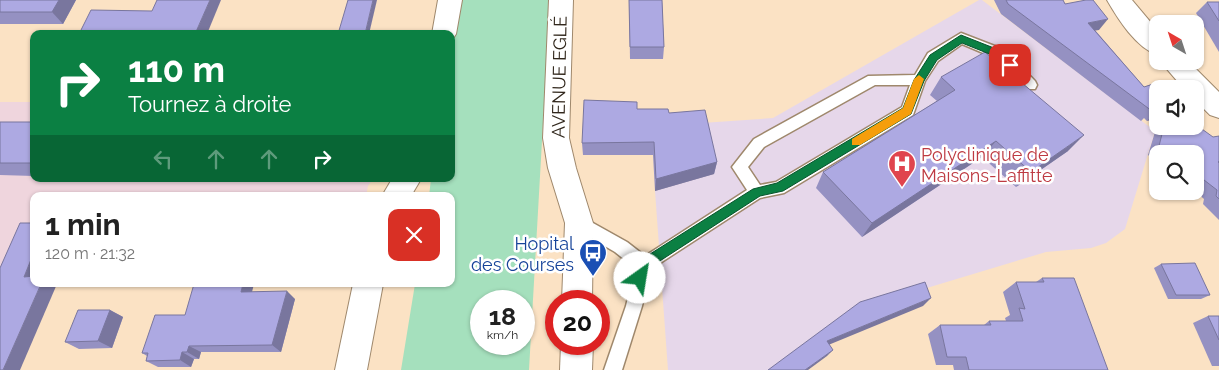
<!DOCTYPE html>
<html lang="fr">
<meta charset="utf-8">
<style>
body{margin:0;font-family:Raleway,sans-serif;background:#f2f2f2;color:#222;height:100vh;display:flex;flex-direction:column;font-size:19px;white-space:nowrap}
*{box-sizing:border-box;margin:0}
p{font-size:16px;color:#767676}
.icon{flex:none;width:28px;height:28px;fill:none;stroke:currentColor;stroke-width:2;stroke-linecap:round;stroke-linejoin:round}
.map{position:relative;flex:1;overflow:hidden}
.sheet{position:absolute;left:30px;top:192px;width:425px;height:95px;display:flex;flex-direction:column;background:#fff;border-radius:10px;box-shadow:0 1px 4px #0004}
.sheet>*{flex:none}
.guide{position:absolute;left:30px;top:30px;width:425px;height:152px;border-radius:10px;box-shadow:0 1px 4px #0004;background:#0b8043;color:#fff;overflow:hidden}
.needle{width:32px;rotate:321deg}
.buttons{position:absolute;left:1149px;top:15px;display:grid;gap:10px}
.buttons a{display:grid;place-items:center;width:55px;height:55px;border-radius:10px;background:#fff;box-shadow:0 1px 4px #0004;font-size:25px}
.speed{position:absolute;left:470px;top:290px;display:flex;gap:10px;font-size:25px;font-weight:700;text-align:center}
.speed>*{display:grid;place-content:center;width:65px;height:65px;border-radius:50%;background:#fff;box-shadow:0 1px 4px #0004;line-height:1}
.speed small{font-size:12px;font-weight:400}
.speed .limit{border:8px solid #d22;background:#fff;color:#111}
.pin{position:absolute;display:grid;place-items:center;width:42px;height:42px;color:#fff;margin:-21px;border-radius:10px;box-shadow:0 2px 8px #0006}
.me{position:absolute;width:55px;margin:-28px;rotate:32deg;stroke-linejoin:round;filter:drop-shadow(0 0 4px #0008)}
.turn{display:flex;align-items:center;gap:18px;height:105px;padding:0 15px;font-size:22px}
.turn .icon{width:65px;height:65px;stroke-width:2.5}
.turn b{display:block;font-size:35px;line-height:42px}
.lanes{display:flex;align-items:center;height:48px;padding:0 15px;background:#0003;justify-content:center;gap:25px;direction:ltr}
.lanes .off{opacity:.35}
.round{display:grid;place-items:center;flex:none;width:52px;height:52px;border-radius:10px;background:#f2f2f2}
.summary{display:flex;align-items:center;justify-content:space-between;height:85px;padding:0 15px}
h1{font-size:30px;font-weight:700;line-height:38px}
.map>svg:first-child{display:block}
</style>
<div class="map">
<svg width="1219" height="370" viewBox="0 0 1219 370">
<rect width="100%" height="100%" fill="#fbe2c4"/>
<polygon fill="#efd5dd" points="0,102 34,102 34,179 373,179 368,186 366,196 34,196 34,228 0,295"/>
<polygon fill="#e6d7ea" points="979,0 982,0 1155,131 1125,229 1106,243 1091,248 1046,252 887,300 772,370 668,370 655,191 714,174 702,123 773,118"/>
<path fill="#a5e0bd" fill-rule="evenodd" d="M459 0H550L529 370H401L415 284H451V196H429L431 179H451V50ZM481 301H524V344H481Z"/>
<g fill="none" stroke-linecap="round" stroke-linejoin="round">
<defs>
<path id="service" d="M961 33 1005 50 1035 81 1037 85 1035 89H1025L995 58 962 44 938 61 925 81 913 115 784 193 760 198 651 269 642 306 622 370H604L626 306 635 268 615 252 574 228 571 223 574 218 579 216 584 218 627 242 645 256 747 190 732 167 754 139 868 76 915 75 928 53ZM875 85H910L902 107 776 182 760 185 748 167 764 147Z"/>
<g id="minor">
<polygon points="438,0 462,0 456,34 452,40 451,34 432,34"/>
<polygon points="549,0 573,0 569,138 576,168 593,223 592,301 562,301 565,223 548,168 543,138"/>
<path d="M1107 0H1132L1158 31V55C1136 48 1118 19 1107 0Z"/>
<polygon points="1160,61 1188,61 1219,92 1219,118 1210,115 1195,100 1195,89 1184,89"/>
<polygon points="392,179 421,179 411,196 382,196"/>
<polygon points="353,284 383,284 367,370 335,370"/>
<polygon points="561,344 593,344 592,370 560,370"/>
</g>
</defs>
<use href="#service" stroke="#9f886c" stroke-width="3"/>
<use href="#minor" stroke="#9f886c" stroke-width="2"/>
<use href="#service" fill="#fff" fill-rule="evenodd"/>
<use href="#minor" fill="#fff" fill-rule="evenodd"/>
</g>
<g fill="#9591c2">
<polygon points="0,0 76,0 63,24 0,24"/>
<polygon points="629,0 662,0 664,47 663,59 630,59"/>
<polygon points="994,0 1063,0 1065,4 1099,30 1095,30 1144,87 1159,82 1158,117 1147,121 1144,118 1141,121 1001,14"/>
<polygon points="1207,2 1219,2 1219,52 1196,13"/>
<polygon points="941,77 1068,151 1016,187 982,157 862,237 816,188 823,172 937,101 930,95"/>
<polygon points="637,109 669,113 717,162 714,174 655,191 653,155 583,155 582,143"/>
<polygon points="0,122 34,122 34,176 0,175"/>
<polygon points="1158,122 1158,126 1195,126 1219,163 1219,220 1203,204 1204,199 1195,191 1195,154 1158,154 1158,163 1148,155"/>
<polygon points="1161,264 1210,295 1201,299 1168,299 1154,268"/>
<polygon points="1042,278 1108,370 954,370 953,365 936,365 928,334 940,325 984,325 989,321 1006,321 1005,318 1010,315 1003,292 1016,282 1036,282"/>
<polygon points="252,292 295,299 281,352 201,352 199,359 194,359 191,367 158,367 146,361 147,356 142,353 185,315"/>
<polygon points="110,310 123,317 112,348 79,349 65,342"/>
<polygon points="1208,316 1219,316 1219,366 1212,366 1193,323"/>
</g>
<g fill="#79769e">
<polygon points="59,0 76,0 63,24 52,12"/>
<polygon points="210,0 221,0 207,34 195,34"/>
<polygon points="373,0 377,0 369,34 365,34"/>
<polygon points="1108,19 1099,30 1080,33 1088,23"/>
<polygon points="1157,111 1158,117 1147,121"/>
<polygon points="1084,135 1068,151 1016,187 1031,172"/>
<polygon points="996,141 982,157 862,237 872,223"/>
<polygon points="717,162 714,174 655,191 656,179"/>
<polygon points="34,252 34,282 24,277"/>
<polygon points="41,284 57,284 20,370 3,370"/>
<polygon points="243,284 254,284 250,300 241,292"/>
<polygon points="287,291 295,299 281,352 272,345"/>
<polygon points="931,298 923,306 821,348 827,341"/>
<polygon points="110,310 123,317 112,348 98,341"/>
<polygon points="189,346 201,352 199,359 187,352"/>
<polygon points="833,350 827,356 808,370 805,370"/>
<polygon points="182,352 194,359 191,367 180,360"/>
</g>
<g fill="#ada9e2" stroke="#79769e">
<polygon points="0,0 59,0 52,12 0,12"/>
<polygon points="157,0 210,0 195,34 79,34 91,10 152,11"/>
<polygon points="348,0 373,0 365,34 338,34"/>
<polygon points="629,0 662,0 664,47 630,47"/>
<polygon points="1006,0 1063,0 1065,4 1086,0 1093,0 1108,19 1088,23 1144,87 1159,82 1166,89 1158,89 1158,111 1154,109 1152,111 1008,4"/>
<polygon points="1207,2 1219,2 1219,21"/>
<polygon points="985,52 1084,135 1031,172 996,141 872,223 823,172 955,90 941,77"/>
<polygon points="584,100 637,102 637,109 668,109 669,113 705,110 717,162 656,179 654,142 582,143"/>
<rect x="0" y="122" width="34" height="41"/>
<polygon points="1195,124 1213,137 1219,136 1219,161 1218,162 1219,163 1219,199 1216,196 1217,190 1195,173 1195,154 1169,154 1159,146 1164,126 1195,126"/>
<polygon points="20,223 34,223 34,252 24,277 34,276 34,284 41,284 3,370 0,370 0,268"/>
<polygon points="1195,263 1210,295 1176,295 1161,264"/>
<polygon points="1042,278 1074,278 1108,370 969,370 966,357 947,357 940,325 991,325 989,321 1023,321 1019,308 1025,309 1016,282 1044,282"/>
<polygon points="925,282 931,298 827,341 833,350 805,370 768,370 860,302"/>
<polygon points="194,284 243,284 241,292 287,291 272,345 189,346 187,352 182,352 180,360 146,361 148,353 142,353 155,315 185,315"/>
<polygon points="78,310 110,310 98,341 65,342"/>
<polygon points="1208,316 1219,316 1219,340"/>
</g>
<polygon fill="#0b8043" stroke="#07532c" points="961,35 1004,52 1014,62 1014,68 1007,68 997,57 962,43 937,60 924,81 911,114 783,191 760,196 649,268 645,283 636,283 634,278 639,261 753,189 777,183 903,108 914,80 930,55"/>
<polygon fill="#f59e0b" points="919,75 924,79 911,114 860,145 852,145 852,139 903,108 914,79"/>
<defs>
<symbol id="hospital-pin" viewBox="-11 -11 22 30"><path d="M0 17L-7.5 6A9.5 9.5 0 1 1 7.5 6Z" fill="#e0444e" stroke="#fff"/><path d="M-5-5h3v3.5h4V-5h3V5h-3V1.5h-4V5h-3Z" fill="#fff"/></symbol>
<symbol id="bus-pin" viewBox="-11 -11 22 30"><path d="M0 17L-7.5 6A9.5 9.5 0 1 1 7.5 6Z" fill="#1a4fb4" stroke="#fff"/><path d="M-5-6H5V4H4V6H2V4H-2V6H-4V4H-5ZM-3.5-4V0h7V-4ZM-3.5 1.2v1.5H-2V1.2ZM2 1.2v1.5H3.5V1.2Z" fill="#fff"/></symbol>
</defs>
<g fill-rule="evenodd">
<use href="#hospital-pin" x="886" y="148" width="32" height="43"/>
<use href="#bus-pin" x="577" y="237" width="32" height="43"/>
</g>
<g text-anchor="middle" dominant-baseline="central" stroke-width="5" stroke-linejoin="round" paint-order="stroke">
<g font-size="18" fill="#32281d" stroke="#fff">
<text transform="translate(559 77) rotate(-89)">AVENUE EGLÉ</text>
</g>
<g font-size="18" fill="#be3a42" stroke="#fff" text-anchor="start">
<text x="921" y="154">Polyclinique de<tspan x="921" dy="21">Maisons-Laffitte</tspan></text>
</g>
<g font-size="18" fill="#164399" stroke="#fff" text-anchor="end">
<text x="574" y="243">Hopital<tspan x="574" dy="21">des Courses</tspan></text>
</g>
</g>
</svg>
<div class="buttons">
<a><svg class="needle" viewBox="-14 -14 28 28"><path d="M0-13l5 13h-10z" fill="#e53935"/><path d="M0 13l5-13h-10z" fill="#767676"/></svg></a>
<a><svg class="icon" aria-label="sound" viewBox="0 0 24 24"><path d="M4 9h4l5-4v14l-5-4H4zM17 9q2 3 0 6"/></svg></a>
<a><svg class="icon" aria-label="search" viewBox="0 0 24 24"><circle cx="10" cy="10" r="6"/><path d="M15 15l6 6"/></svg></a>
</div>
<div class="speed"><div>18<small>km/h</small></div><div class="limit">20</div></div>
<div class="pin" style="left:1010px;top:65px;background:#d93025"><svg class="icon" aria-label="arrive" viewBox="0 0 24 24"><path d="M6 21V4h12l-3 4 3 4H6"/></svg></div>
<svg class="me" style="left:640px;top:278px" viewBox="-20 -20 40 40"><circle r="19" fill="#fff"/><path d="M0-13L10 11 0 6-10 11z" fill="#0b8043"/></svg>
<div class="guide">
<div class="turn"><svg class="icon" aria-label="right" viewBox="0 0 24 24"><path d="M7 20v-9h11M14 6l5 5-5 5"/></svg><div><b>110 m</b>Tournez à droite</div></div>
<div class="lanes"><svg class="icon off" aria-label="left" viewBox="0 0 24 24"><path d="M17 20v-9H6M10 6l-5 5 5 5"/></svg><svg class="icon off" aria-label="ahead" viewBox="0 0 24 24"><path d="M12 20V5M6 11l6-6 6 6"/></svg><svg class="icon off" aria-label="ahead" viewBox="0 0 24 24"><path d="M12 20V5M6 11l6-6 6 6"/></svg><svg class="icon" aria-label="right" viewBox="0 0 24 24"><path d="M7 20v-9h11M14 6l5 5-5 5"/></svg></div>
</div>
<section class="sheet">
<div class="summary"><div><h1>1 min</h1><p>120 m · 21:32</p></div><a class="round" style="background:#d93025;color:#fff"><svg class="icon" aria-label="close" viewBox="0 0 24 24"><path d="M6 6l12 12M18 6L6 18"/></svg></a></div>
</section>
</div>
